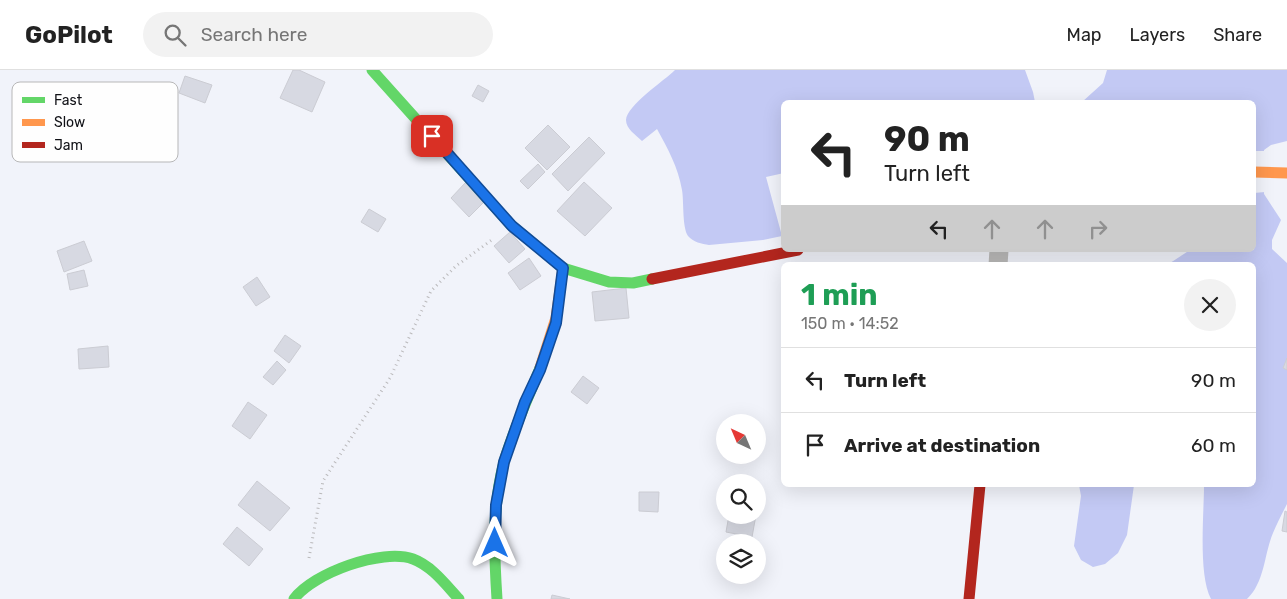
<!DOCTYPE html>
<meta charset="utf-8">
<style>
body{margin:0;font-family:Rubik,sans-serif;background:#f2f2f2;color:#222;height:100vh;display:flex;flex-direction:column;font-size:19px;white-space:nowrap}
*{box-sizing:border-box;margin:0}
p{font-size:16px;color:#767676}
.icon{flex:none;width:28px;height:28px;fill:none;stroke:currentColor;stroke-width:2;stroke-linecap:round;stroke-linejoin:round}
.map{position:relative;flex:1;overflow:hidden}
.drawer{position:absolute;left:781px;top:192px;width:475px;height:225px;display:flex;flex-direction:column;background:#fff;border-radius:8px;box-shadow:0 5px 20px #0002}
.drawer>*{flex:none}
.top-card{position:absolute;left:781px;top:30px;width:475px;height:152px;border-radius:8px;box-shadow:0 5px 20px #0002;background:#fff;color:#222;overflow:hidden}
.needle{width:32px;rotate:316deg}
.controls{position:absolute;left:716px;top:344px;display:grid;gap:10px}
.controls a{display:grid;place-items:center;width:50px;height:50px;border-radius:50%;background:#fff;box-shadow:0 5px 20px #0002;font-size:25px}
.pin{position:absolute;display:grid;place-items:center;width:42px;height:42px;color:#fff;margin:-21px;border-radius:10px;box-shadow:0 2px 8px #0006}
.me{position:absolute;width:55px;margin:-28px;rotate:0deg;stroke-linejoin:round;filter:drop-shadow(0 0 4px #0008)}
.turn{display:flex;align-items:center;gap:18px;height:105px;padding:0 20px;font-size:22px}
.turn .icon{width:65px;height:65px;stroke-width:2.5}
.turn b{display:block;font-size:35px;line-height:42px}
.lanes{display:flex;align-items:center;height:48px;padding:0 20px;background:#0003;justify-content:center;gap:25px;direction:ltr}
.lanes .off{opacity:.35}
.round{display:grid;place-items:center;flex:none;width:52px;height:52px;border-radius:26px;background:#f2f2f2}
.summary{display:flex;align-items:center;justify-content:space-between;height:85px;padding:0 20px}
h1{font-size:30px;font-weight:700;line-height:38px;color:#1e9e55}
ul{padding:0;list-style:none}
li{display:flex;align-items:center;gap:15px;height:65px;padding:0 20px;border-top:1px solid #e0e0e0}
li div{flex:1}
li b{display:block;font-size:19px}
li em{font-style:normal}
header{display:flex;align-items:center;gap:30px;box-sizing:border-box;height:70px;padding:0 25px;background:#fff;border-bottom:1px solid #e0e0e0}
header strong{font-size:24px}
nav{display:flex;gap:28px;margin-inline-start:auto;font-size:18px}
.search{width:350px;height:45px;background:#f2f2f2;display:flex;align-items:center;gap:12px;box-sizing:border-box;padding:0 18px;border-radius:28px;color:#767676;font-size:19px}
.map>svg:first-child{display:block}
</style>
<header>
<strong>GoPilot</strong>
<div class="search"><svg class="icon" aria-label="search" viewBox="0 0 24 24"><circle cx="10" cy="10" r="6"/><path d="M15 15l6 6"/></svg>Search here</div>
<nav><a>Map</a><a>Layers</a><a>Share</a></nav>
</header>
<div class="map">
<svg width="1287" height="529" viewBox="0 0 1287 529">
<rect width="100%" height="100%" fill="#f1f3fa"/>
<g fill="#c3c9f4">
<path d="M675 0H1025L1033 22 1035 32H784V103L766 107 782 166 763 170 709 175C702 174 693 172 688 166 682 157 684 131 682 120 678 97 668 79 657 59L642 71C636 65 626 59 626 50 627 35 664 11 675 0Z"/>
<path d="M1107 0H1287V71L1271 75 1264 80V124L1281 150 1272 170V179L1287 193V434C1282 444 1277 453 1273 463 1264 484 1265 512 1247 529H1211C1198 504 1204 444 1204 415H1254V195H1167L1190 180H1254V32H1082L1103 13Z"/>
<polygon points="1079,415 1134,415 1127,465 1118,483 1105,494 1093,497 1081,490 1074,476 1081,426"/>
</g>
<polygon fill="#f1f3fa" points="1254,81 1265,81 1265,122 1254,123"/>
<g fill="#d7d9e2" stroke="#cbccd3">
<polygon points="293,0 299,0 325,12 312,42 280,28"/>
<polygon points="185,6 212,15 205,33 179,23"/>
<polygon points="478,15 489,21 483,32 472,26"/>
<polygon points="548,55 570,77 547,100 525,78"/>
<polygon points="589,67 605,83 568,121 552,104"/>
<polygon points="538,94 545,102 528,119 520,111"/>
<polygon points="466,112 485,131 469,147 451,128"/>
<polygon points="584,112 612,138 585,166 557,141"/>
<polygon points="369,139 386,149 378,162 361,152"/>
<polygon points="510,162 525,179 509,193 494,176"/>
<polygon points="84,171 92,191 64,202 57,181"/>
<polygon points="529,188 541,206 520,220 508,203"/>
<polygon points="84,200 88,216 70,220 67,204"/>
<polygon points="257,207 270,227 256,236 243,217"/>
<polygon points="626,218 629,248 595,251 592,222"/>
<polygon points="285,265 301,276 289,293 274,281"/>
<polygon points="108,276 109,297 79,299 78,279"/>
<polygon points="1287,288 1287,300 1283,298"/>
<polygon points="277,291 286,300 273,315 263,307"/>
<polygon points="583,306 599,318 587,334 571,322"/>
<polygon points="248,332 267,345 250,369 232,356"/>
<polygon points="257,411 290,438 270,461 238,435"/>
<polygon points="639,422 659,422 658,442 639,441"/>
<polygon points="1285,441 1287,442 1287,462 1282,461"/>
<polygon points="729,445 756,445 752,467 726,462"/>
<polygon points="237,457 263,479 249,496 223,474"/>
<polygon points="552,525 570,529 551,529"/>
</g>
<g fill="none" stroke-linecap="round" stroke-linejoin="round">
<polyline stroke="#bab9bb" stroke-width="3" stroke-dasharray="1 4" stroke-linecap="butt" points="309,488 323,411 390,308 431,221 456,196 493,169"/>
<polyline stroke="#bbbab9" stroke-width="19" points="998,195 999,180"/>
<g stroke="#63d668" stroke-width="11">
<polyline points="372,0 511,155 563,198 609,212 633,213 652,209"/>
<path d="M294 529C313 503 382 478 413 489 432 496 446 515 459 529"/>
<path d="M497 529C494 483 492 436 504 392 513 360 528 329 540 298"/>
</g>
<g stroke="#ff974d" stroke-width="11">
<polyline points="1254,102 1287,103"/>
<polyline points="540,298 556,248 563,198"/>
</g>
<g stroke="#b3261e" stroke-width="11">
<polyline points="652,209 798,180"/>
<polyline points="969,529 980,415"/>
</g>
</g>
<g fill="none" stroke-linecap="round" stroke-linejoin="round">
<defs>
<polyline id="route" points="432,66 512,156 563,198 556,253 540,300 525,332 504,392 496,435 495,473"/>
</defs>
<use href="#route" stroke="#114b97" stroke-width="12"/>
<use href="#route" stroke="#1a73e8" stroke-width="9"/>
</g>
<rect x="12" y="12" width="166" height="80" rx="8" fill="#fefefe" stroke="#b7b7b8" stroke-width="1"/>
<rect x="22" y="27" width="23" height="6" fill="#63d668"/>
<rect x="22" y="49" width="23" height="7" fill="#ff974d"/>
<rect x="22" y="72" width="23" height="6" fill="#b3261e"/>
<g font-size="14" fill="#101116">
<text x="54" y="35">Fast</text>
<text x="54" y="57">Slow</text>
<text x="54" y="80">Jam</text>
</g>
</svg>
<div class="controls">
<a><svg class="needle" viewBox="-14 -14 28 28"><path d="M0-13l5 13h-10z" fill="#e53935"/><path d="M0 13l5-13h-10z" fill="#767676"/></svg></a>
<a><svg class="icon" aria-label="search" viewBox="0 0 24 24"><circle cx="10" cy="10" r="6"/><path d="M15 15l6 6"/></svg></a>
<a><svg class="icon" aria-label="layers" viewBox="0 0 24 24"><path d="M12 4l9 5-9 5-9-5zM3 14l9 5 9-5"/></svg></a>
</div>
<div class="pin" style="left:432px;top:66px;background:#d93025"><svg class="icon" aria-label="arrive" viewBox="0 0 24 24"><path d="M6 21V4h12l-3 4 3 4H6"/></svg></div>
<svg class="me" style="left:495px;top:473px" viewBox="-20 -20 40 40"><path d="M0-17L14 15 0 8-14 15z" fill="#1a73e8" stroke="#fff" stroke-width="4"/></svg>
<div class="top-card">
<div class="turn"><svg class="icon" aria-label="left" viewBox="0 0 24 24"><path d="M17 20v-9H6M10 6l-5 5 5 5"/></svg><div><b>90 m</b>Turn left</div></div>
<div class="lanes"><svg class="icon" aria-label="left" viewBox="0 0 24 24"><path d="M17 20v-9H6M10 6l-5 5 5 5"/></svg><svg class="icon off" aria-label="ahead" viewBox="0 0 24 24"><path d="M12 20V5M6 11l6-6 6 6"/></svg><svg class="icon off" aria-label="ahead" viewBox="0 0 24 24"><path d="M12 20V5M6 11l6-6 6 6"/></svg><svg class="icon off" aria-label="right" viewBox="0 0 24 24"><path d="M7 20v-9h11M14 6l5 5-5 5"/></svg></div>
</div>
<section class="drawer">
<div class="summary"><div><h1>1 min</h1><p>150 m · 14:52</p></div><a class="round"><svg class="icon" aria-label="close" viewBox="0 0 24 24"><path d="M6 6l12 12M18 6L6 18"/></svg></a></div>
<ul>
<li><svg class="icon" aria-label="left" viewBox="0 0 24 24"><path d="M17 20v-9H6M10 6l-5 5 5 5"/></svg><div><b>Turn left</b></div><em>90 m</em></li>
<li><svg class="icon" aria-label="arrive" viewBox="0 0 24 24"><path d="M6 21V4h12l-3 4 3 4H6"/></svg><div><b>Arrive at destination</b></div><em>60 m</em></li>
</ul>
</section>
</div>
